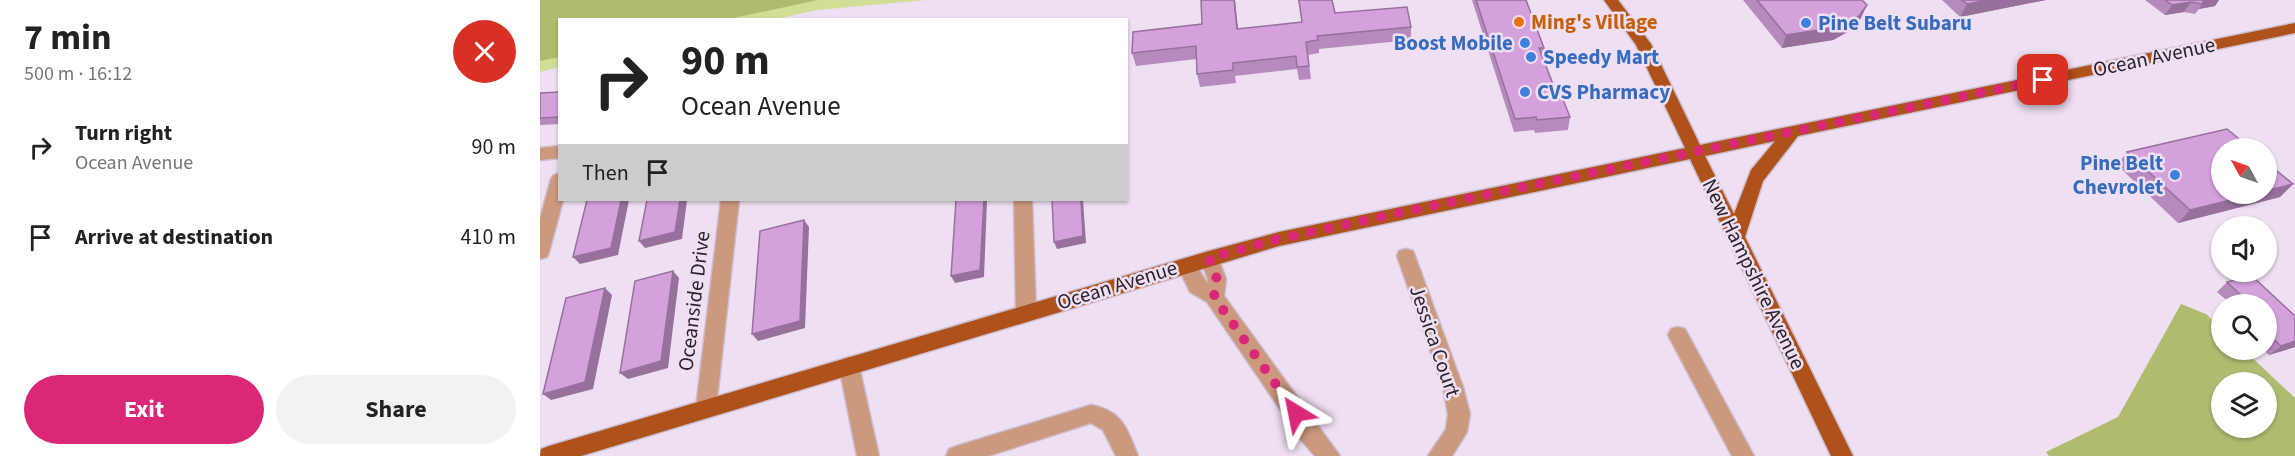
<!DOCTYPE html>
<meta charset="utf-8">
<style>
body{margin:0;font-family:"Source Sans 3",sans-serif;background:#f2f2f2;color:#222;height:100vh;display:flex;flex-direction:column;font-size:22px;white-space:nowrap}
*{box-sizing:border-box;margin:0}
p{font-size:20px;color:#767676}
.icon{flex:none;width:33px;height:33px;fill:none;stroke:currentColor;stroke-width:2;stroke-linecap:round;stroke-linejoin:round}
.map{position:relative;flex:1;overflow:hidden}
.drawer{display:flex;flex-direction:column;background:#fff;width:540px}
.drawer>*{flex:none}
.top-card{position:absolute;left:18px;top:18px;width:570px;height:183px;border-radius:0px;box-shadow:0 2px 4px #0004;background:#fff;color:#222;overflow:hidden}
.needle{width:39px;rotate:310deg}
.tools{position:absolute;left:1671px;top:138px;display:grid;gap:12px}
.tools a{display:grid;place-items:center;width:66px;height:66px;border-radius:50%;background:#fff;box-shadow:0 2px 4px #0004;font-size:30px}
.pin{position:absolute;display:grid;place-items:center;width:51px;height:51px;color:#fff;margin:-26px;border-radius:12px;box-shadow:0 3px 9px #0006}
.me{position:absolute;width:66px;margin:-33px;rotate:325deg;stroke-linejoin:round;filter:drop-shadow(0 0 4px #0008)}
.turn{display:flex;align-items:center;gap:21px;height:126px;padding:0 24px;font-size:27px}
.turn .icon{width:78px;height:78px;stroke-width:2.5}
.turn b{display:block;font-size:42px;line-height:51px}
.then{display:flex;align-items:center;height:57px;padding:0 24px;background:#0003;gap:12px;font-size:22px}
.round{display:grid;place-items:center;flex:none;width:63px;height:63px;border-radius:32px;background:#f2f2f2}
.overview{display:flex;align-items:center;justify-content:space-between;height:102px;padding:0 24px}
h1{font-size:36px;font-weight:700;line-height:45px}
.primary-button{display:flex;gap:12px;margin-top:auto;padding:12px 24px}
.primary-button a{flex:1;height:69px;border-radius:36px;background:#db2777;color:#fff;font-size:24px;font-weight:700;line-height:69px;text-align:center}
.primary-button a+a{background:#f2f2f2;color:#222}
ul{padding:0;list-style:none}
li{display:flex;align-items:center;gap:18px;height:90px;padding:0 24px}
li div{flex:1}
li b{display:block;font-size:22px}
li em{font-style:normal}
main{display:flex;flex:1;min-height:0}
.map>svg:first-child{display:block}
</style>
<main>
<section class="drawer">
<div class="overview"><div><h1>7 min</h1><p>500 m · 16:12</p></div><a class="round" style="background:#d93025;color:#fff"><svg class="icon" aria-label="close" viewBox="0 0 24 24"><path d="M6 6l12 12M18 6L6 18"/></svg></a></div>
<ul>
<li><svg class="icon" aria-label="right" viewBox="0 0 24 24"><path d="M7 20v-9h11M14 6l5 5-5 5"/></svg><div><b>Turn right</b><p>Ocean Avenue</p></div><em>90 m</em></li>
<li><svg class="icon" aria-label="arrive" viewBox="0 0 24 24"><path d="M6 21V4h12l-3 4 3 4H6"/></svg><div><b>Arrive at destination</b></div><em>410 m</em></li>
</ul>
<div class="primary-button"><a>Exit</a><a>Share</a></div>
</section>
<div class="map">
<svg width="1755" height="456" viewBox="0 0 1755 456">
<rect width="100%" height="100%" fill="#efdff2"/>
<polygon fill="#d1de96" points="0,0 386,0 277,10 233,20 20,20 19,67 0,72"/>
<g fill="#afbc70" fill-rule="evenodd">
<polygon points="0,0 278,0 189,19 20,20 19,57 0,61"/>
<path d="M1641 304 1666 314 1681 328 1682 350H1704L1755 398V456H1509L1506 452 1578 417ZM1682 382H1726V428H1682Z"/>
</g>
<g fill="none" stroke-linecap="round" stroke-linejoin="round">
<defs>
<g id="minor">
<polygon points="20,146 20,158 0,160 0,148"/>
<polygon points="20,173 20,200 23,200 9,252 7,257 0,259 0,219 11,179 14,175"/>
<polygon points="181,200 199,200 176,408 173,414 166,417 159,414 156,408"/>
<polygon points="474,200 492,200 496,312 493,318 486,320 479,318 476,312"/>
<polygon points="866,249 873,251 875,256 923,387 930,414 927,432 912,456 888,456 906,429 908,414 903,387 857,256 859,251"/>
<polygon points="669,251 676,253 686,279 684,296 800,456 775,456 761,440 667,302 650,292 637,265 639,260 646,258 653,260 667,283 668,279 660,258 662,253"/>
<polygon points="1138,327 1145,329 1214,456 1192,456 1128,335 1131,329"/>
<polygon points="309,357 316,360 319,366 339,456 317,456 299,366 302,360"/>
<path d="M551 405C583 411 587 429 598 456H576L563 430 551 423 448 456H406L409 449 417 446Z"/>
</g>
<path id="major" d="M1064 0H1078L1111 44 1160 145 1755 23V33L1258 136 1223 181 1205 237 1313 456H1291L1150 159 739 246 41 456H0L1 449 9 446 669 251 739 232 1145 148 1096 45ZM1235 141 1211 170 1194 214 1165 156Z"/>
</defs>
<use href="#minor" stroke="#ccbdce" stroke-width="3"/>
<use href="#major" stroke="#ccbdce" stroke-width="3"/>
<use href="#minor" fill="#cc987e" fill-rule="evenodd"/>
<use href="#major" fill="#ae511a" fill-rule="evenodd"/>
</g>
<g fill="#b78abe">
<polygon points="661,0 695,0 698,29 762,22 758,0 792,0 795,13 871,27 871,40 779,49 779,53 768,55 771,79 759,80 757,69 695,76 696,83 660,87 657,74 656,59 596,66 592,53 662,24"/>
<polygon points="932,0 986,0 1004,48 1003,59 1018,97 1030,117 1028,130 995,133 994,130 974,132"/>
<polygon points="1203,0 1322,0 1321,18 1313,29 1293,40 1242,48"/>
<polygon points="1402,0 1506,0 1420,17"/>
<polygon points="1605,0 1679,0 1675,6 1659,9 1655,14 1644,12 1625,15"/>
<polygon points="20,92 20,124 0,125 0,93"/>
<polygon points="1587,152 1753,184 1740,197 1638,223 1577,165"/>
<polygon points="1687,282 1755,316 1755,347 1729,355 1724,350 1726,350 1726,304 1691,304 1677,292"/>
</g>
<g fill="#95719b">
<polygon points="694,0 695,0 699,42 697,29"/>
<polygon points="1449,0 1506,0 1420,17 1427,4"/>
<polygon points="1664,0 1679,0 1675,6 1659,9"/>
<polygon points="1651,2 1644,12 1625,15 1632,5"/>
<polygon points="1327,5 1321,18 1313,29 1293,40 1242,48 1246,35"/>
<polygon points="1753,184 1740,197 1638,223 1650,210 1715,194 1726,194 1726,191"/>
<polygon points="81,200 89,200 78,255 40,264 33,257"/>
<polygon points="140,200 147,200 142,239 105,248 99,241"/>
<polygon points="444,200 447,200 444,277 415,283 411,276"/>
<polygon points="541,200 543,200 546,243 517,249 514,242"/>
<polygon points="264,220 269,227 265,328 218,341 212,334"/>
<polygon points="133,271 139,278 128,368 88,379 80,373"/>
<polygon points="65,288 72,295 53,389 11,400 3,394"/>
<polygon points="1755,341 1755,347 1729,355 1741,346"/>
</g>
<g fill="#d5a1dd" stroke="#95719b" stroke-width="1.5">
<polygon points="661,0 694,0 697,29 762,22 759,0 792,0 795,13 867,7 871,27 777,36 778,40 766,42 769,66 757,67 756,56 693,63 693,70 657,74 656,46 592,53 593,32 662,24"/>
<polygon points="936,0 986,0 1004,48 999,48 1018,97 1022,97 1030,117 997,120 996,117 975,119"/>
<polygon points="1217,0 1322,0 1327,5 1319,16 1298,27 1246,35"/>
<polygon points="1422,0 1449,0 1427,4"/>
<polygon points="1625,0 1664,0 1662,4 1651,2 1632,5"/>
<polygon points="20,92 20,117 0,118 0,93"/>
<polygon points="1687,129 1710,148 1682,148 1682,194 1715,194 1650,210 1587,152"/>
<polygon points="1726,162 1753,184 1726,191"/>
<polygon points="47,200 81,200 71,248 33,257"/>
<polygon points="107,200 140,200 135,232 99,241"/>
<polygon points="416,200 444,200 440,270 411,276"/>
<polygon points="512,200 541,200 543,236 514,242"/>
<polygon points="264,220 260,321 212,334 220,231"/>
<polygon points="133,271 121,361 80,373 95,281"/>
<polygon points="1711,275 1755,316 1755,341 1741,346 1726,332 1726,304 1703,304 1702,303 1708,302 1687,282"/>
<polygon points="65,288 45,382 3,394 26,298"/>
</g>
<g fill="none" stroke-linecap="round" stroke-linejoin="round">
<polyline stroke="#db2777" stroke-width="10" stroke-dasharray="0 18" points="756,413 674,297 677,279 669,258 739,239 887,207 1503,80"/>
</g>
<circle fill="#e8710a" stroke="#efdff2" stroke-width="2" cx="979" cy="22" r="6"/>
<g fill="#3f7fe0" stroke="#efdff2" stroke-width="2">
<circle cx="1266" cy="23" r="6"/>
<circle cx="985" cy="43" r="6"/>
<circle cx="991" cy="57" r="6"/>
<circle cx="985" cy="92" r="6"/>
<circle cx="1635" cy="175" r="6"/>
</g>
<g text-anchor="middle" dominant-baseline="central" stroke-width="5" stroke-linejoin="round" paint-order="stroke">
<g font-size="21" font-weight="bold" fill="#c56008" stroke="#efdff2" text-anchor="start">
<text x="991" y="22">Ming's Village</text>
</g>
<g font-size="21" font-weight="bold" fill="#366cbe" stroke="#efdff2" text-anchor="start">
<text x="1278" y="23">Pine Belt Subaru</text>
<text x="973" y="43" text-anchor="end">Boost Mobile</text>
<text x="1003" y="57">Speedy Mart</text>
<text x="997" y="92">CVS Pharmacy</text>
<text x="1623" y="163" text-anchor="end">Pine Belt<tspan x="1623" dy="24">Chevrolet</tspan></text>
</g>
<g font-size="21" fill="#2a242b" stroke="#efdff2">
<text transform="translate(1614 57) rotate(-12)">Ocean Avenue</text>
<text transform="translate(1214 274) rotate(64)">New Hampshire Avenue</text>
<text transform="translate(577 285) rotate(-17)">Ocean Avenue</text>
<text transform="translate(154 301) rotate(-83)">Oceanside Drive</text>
<text transform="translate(895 341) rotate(71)">Jessica Court</text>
</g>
</g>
</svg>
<div class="tools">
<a><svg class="needle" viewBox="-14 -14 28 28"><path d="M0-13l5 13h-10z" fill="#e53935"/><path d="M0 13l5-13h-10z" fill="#767676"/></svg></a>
<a><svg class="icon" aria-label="sound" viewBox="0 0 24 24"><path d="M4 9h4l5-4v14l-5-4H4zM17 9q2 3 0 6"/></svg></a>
<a><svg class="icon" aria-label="search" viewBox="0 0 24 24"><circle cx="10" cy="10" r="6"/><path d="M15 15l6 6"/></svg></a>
<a><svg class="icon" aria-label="layers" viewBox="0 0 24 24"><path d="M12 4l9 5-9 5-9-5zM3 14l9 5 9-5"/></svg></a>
</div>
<div class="pin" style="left:1503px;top:80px;background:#d93025"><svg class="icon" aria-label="arrive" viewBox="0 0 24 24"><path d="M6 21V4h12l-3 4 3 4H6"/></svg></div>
<svg class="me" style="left:756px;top:413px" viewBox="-20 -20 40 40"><path d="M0-17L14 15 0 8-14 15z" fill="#db2777" stroke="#fff" stroke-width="4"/></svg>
<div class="top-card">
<div class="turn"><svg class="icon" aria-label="right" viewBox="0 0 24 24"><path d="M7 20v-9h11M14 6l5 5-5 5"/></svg><div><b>90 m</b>Ocean Avenue</div></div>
<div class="then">Then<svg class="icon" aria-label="arrive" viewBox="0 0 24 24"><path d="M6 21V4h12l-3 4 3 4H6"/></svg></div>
</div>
</div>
</main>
